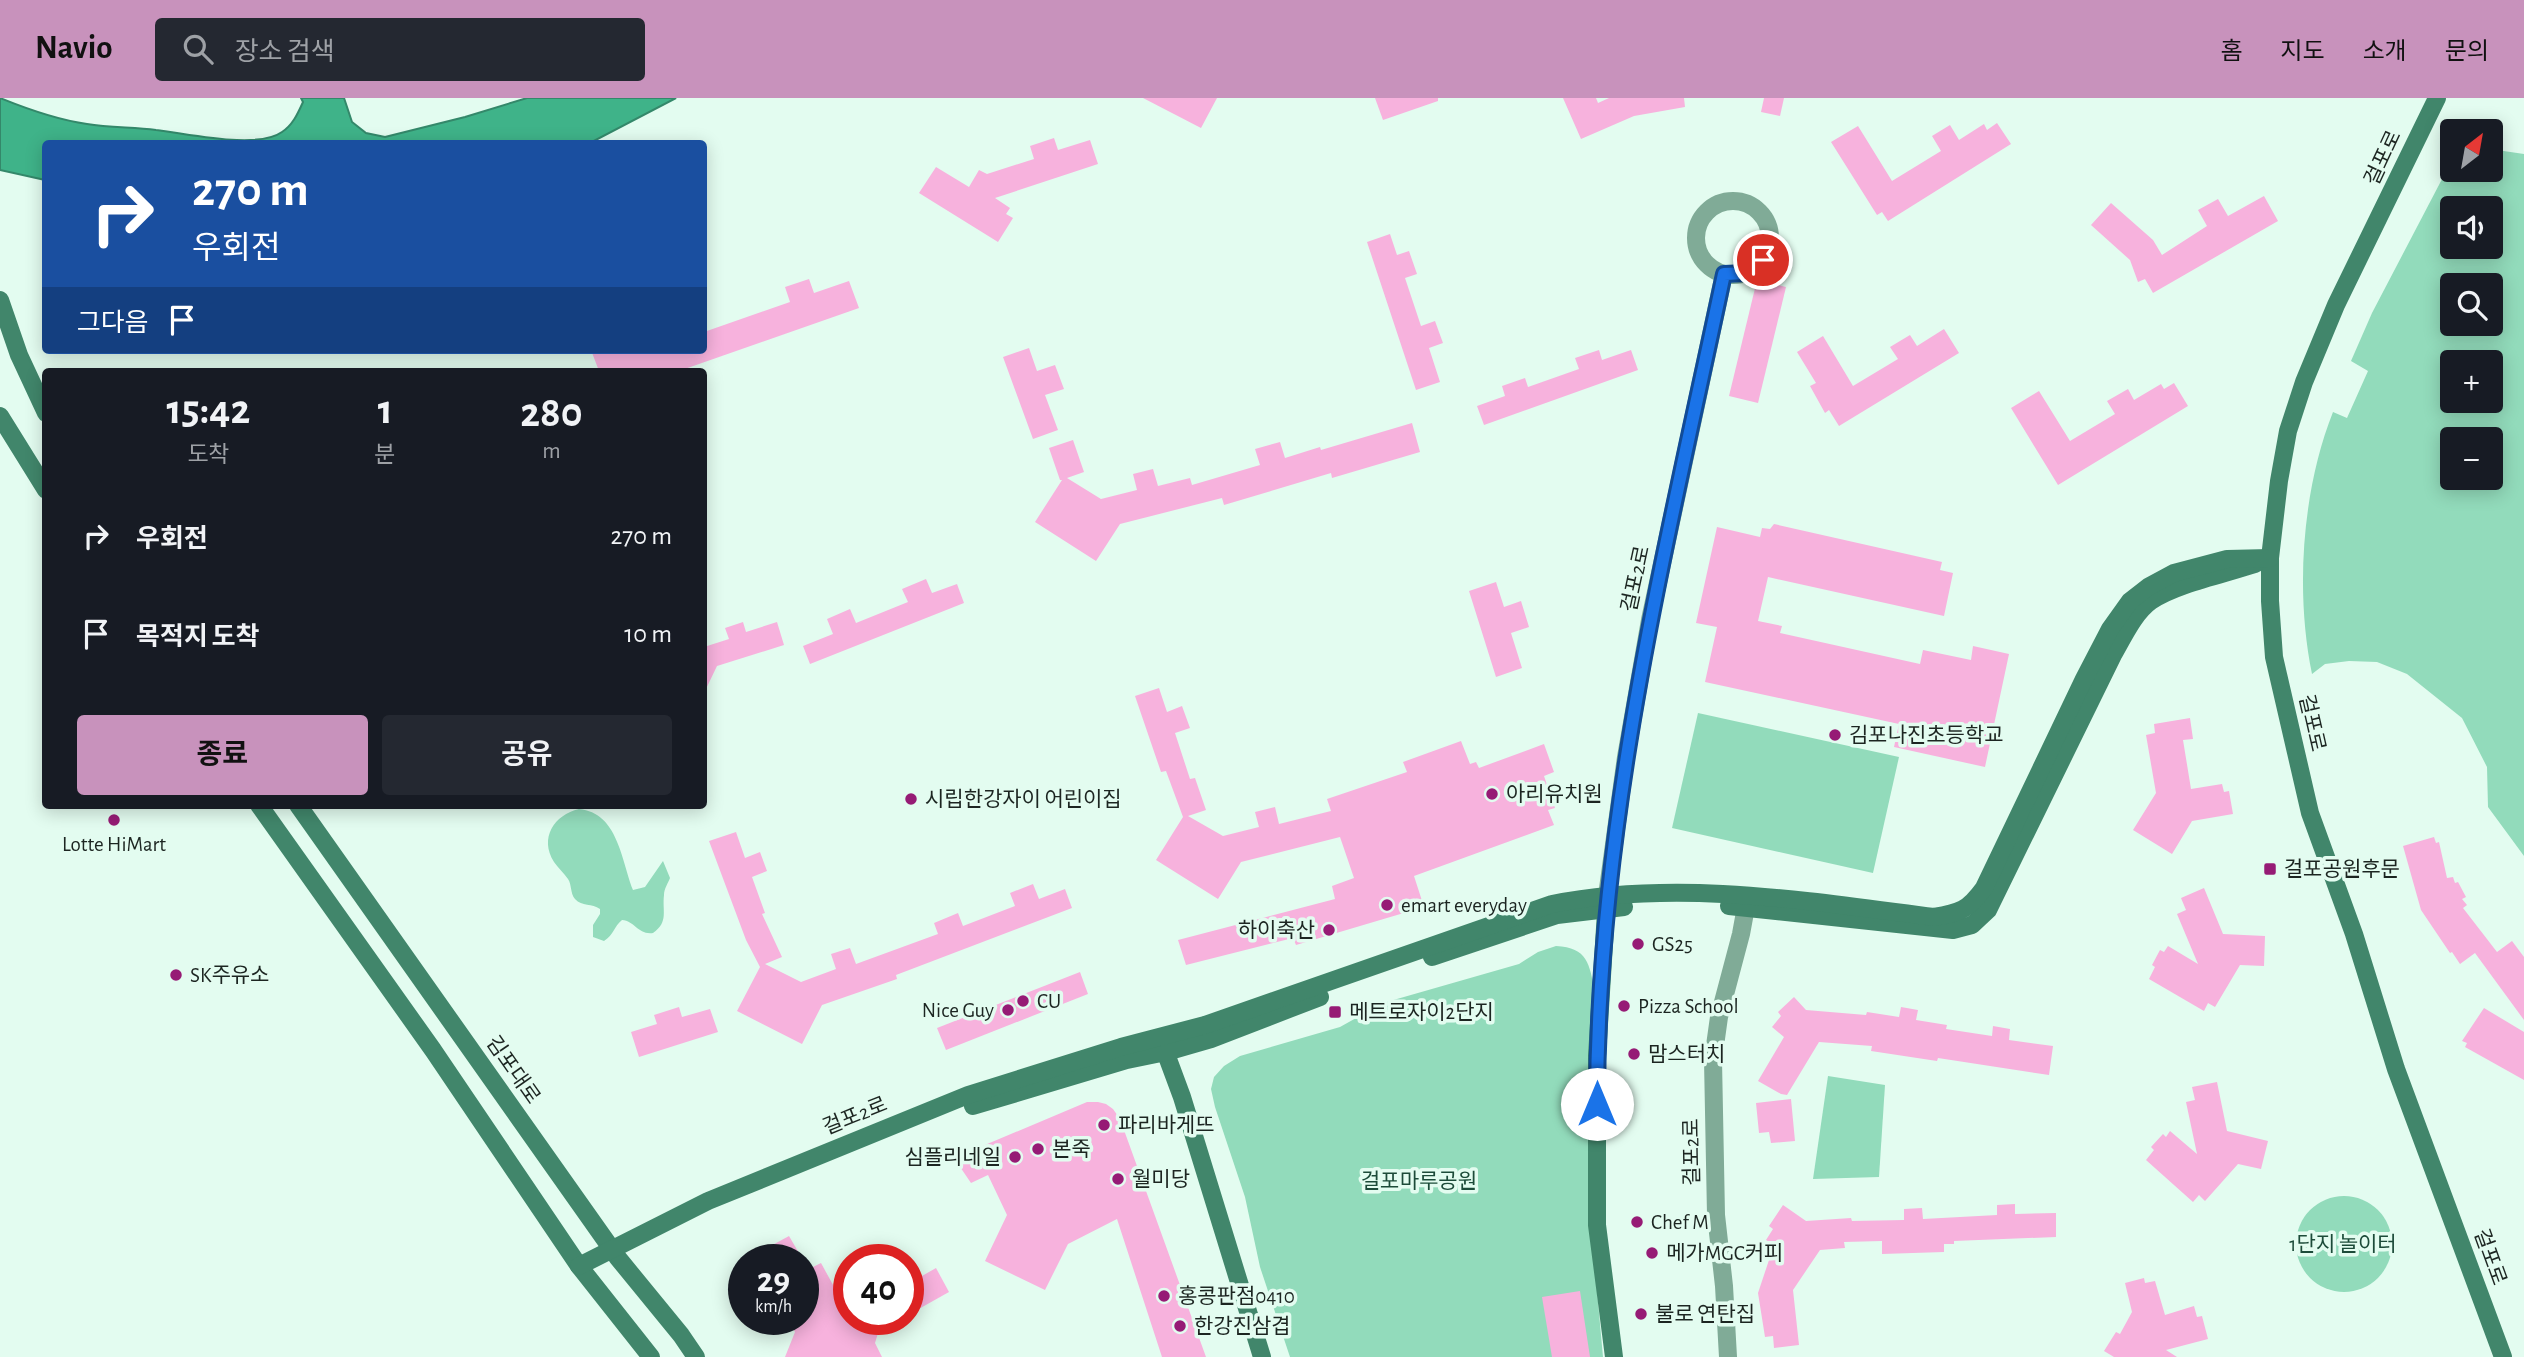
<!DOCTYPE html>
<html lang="ko">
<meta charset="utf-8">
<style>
body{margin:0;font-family:"Alegreya Sans","Noto Sans KR",sans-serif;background:#242831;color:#f1f3f6;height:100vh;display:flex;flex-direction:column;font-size:26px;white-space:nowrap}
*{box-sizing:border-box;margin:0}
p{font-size:23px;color:#9ea1a6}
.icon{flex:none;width:38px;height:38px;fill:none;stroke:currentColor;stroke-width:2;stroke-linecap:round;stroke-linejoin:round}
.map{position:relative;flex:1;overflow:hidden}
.drawer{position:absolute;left:42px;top:270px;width:665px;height:441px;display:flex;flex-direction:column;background:#171b24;border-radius:7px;box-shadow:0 4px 18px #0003}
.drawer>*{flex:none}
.top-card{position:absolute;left:42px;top:42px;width:665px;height:214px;border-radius:7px;box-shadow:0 4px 18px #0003;background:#1a4fa0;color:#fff;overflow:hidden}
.needle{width:46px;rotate:31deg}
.controls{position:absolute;left:2440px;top:21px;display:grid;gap:14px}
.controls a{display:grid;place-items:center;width:63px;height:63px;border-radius:7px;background:#171b24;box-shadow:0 4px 18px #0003;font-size:35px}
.speed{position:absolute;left:728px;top:1146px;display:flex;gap:14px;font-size:35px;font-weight:700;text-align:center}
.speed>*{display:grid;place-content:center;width:91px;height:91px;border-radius:50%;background:#171b24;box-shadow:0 4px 18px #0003;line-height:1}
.speed small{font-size:18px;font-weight:400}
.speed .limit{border:10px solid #d22;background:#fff;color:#111}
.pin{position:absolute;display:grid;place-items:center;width:60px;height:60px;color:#fff;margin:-30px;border:4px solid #fff;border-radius:50%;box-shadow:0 2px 7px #0007}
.me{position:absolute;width:77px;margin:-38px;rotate:0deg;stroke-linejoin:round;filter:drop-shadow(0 0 5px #0008)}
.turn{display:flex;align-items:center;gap:24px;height:147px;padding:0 35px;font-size:32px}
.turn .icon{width:91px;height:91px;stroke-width:2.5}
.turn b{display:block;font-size:49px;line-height:60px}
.then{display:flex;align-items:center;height:66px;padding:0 35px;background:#0003;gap:14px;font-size:26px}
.eta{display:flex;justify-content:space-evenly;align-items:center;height:119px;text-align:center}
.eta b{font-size:42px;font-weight:700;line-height:49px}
.primary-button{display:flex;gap:14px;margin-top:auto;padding:14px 35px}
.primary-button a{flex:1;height:80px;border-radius:7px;background:#c892bc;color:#111;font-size:28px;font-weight:700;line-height:80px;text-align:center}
.primary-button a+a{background:#242831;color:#f1f3f6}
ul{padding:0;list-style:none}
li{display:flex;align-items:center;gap:21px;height:98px;padding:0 35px}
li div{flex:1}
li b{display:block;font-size:26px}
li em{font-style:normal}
header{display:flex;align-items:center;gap:42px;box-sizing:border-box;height:98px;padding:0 35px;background:#c892bc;color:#111}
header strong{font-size:33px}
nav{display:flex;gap:38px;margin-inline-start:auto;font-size:24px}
.search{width:490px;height:63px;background:#242831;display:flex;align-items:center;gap:18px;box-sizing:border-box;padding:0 24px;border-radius:7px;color:#9ea1a6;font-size:26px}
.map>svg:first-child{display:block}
</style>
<header>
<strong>Navio</strong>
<div class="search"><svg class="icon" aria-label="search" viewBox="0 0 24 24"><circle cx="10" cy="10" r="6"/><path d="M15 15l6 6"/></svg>장소 검색</div>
<nav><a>홈</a><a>지도</a><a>소개</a><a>문의</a></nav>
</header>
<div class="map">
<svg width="2524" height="1259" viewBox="0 0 2524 1259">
<rect width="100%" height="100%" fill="#e3fcf0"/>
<g fill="#92dbbb" fill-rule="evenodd">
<path d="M2490 51 2524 56V758L2488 709 2487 669 2462 620 2407 576 2377 564 2349 563 2325 566 2312 576C2295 494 2302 392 2333 314L2347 320 2368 273 2351 263 2372 215 2452 62V72H2490ZM2490 110V149H2452V110ZM2452 187H2490V226H2452ZM2490 264V303H2452V264ZM2452 341H2490V380H2452Z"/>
<polygon points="1698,615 1899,659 1873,775 1672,730"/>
<path d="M579 711C618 715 621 761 633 792L645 789 663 763 670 780C668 785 664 791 664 797 662 813 669 824 653 835 638 837 635 823 622 822 614 828 614 837 604 843L593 839V827L600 816V811C592 805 582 809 575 801 570 795 572 787 568 781 564 775 558 770 554 764 539 740 554 717 579 711Z"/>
<path d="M1556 848C1588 850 1589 865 1595 894L1591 1127 1603 1259H1290L1260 1169 1245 1099 1215 1009 1211 991 1214 979 1224 968 1240 958 1340 929 1383 905 1519 866 1538 854Z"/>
<polygon points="1828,978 1885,987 1879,1079 1813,1081"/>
<circle cx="2344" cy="1146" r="48"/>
</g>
<path fill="#3fb389" stroke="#34886a" stroke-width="2" d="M0 0C27 11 58 22 87 26 110 30 133 29 156 32 186 35 257 52 282 34 293 27 298 15 303 4L301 0H344L352 24 366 35 385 39 465 19 527 0H676L590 45 46 46 45 82 0 72Z"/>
<g fill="#f7b2dd">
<polygon points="1143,0 1217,0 1201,30"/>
<polygon points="1375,0 1438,0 1438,3 1383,22"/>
<polygon points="1563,0 1596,0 1598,5 1609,0 1684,0 1685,9 1634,18 1581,41"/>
<polygon points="1764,0 1784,0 1780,18 1761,14"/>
<polygon points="1997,25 2011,46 1888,123 1882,114 1877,117 1831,44 1858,28 1892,83 1941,53 1932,38 1950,27 1959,42 1984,26 1987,32"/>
<polygon points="1054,40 1058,52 1090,42 1098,66 995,100 1010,110 1006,116 1013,120 998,144 919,95 936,69 969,89 979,72 987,76 1034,61 1030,48"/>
<polygon points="2264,98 2278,123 2153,195 2145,181 2138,184 2130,162 2091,127 2111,105 2153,142 2162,157 2207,128 2198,112 2218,101 2228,118"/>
<polygon points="1390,136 1397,157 1409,153 1417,176 1405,180 1421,228 1435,223 1443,245 1429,250 1440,284 1416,292 1367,144"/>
<polygon points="809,181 814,195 849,183 859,210 679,273 599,273 591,252 704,252 704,234 790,204 785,189"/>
<polygon points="1757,182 1786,189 1758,305 1729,298"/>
<polygon points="1944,231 1959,255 1839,328 1829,312 1825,315 1810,288 1816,285 1797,254 1823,238 1853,288 1898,261 1890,249 1910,237 1917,248"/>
<polygon points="1029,250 1037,273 1055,267 1064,291 1045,297 1058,332 1033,341 1003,259"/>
<polygon points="1599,252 1602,262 1631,252 1638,272 1484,327 1477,308 1505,298 1502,288 1525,280 1528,289 1579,271 1575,260"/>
<polygon points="2174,285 2188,308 2058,387 2011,310 2039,293 2070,343 2115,316 2107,303 2128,291 2134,302 2161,286 2164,291"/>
<polygon points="1412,325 1420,354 1332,380 1331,375 1224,407 1222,400 1120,426 1096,463 1035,424 1062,382 1060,382 1049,350 1073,342 1084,374 1067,380 1101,401 1137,392 1133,376 1153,371 1158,388 1190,380 1192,387 1260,367 1255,351 1280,344 1285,360 1320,349 1321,352"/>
<polygon points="1774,426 1942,464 1940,472 1953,475 1944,518 1768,479 1758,523 1782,528 1780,535 1920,566 1923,552 1971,562 1973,548 2009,556 1985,669 1894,649 1899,626 1705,584 1717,529 1696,525 1717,429 1760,439 1762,430 1770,431"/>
<polygon points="926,481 932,495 957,486 964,505 810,566 803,548 833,536 827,521 850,511 856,525 908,504 902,491"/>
<polygon points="1496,484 1504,509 1521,503 1529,529 1511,535 1522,570 1496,579 1469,493"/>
<polygon points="743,524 746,534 777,524 784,547 717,568 704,595 704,549 729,541 725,530"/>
<polygon points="1159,590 1167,614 1182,608 1190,630 1175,635 1190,681 1195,680 1206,712 1188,718 1223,738 1259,729 1255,714 1275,709 1279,726 1331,713 1327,701 1407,674 1403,664 1461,643 1470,666 1476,664 1479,670 1544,646 1554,674 1544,678 1555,710 1548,712 1554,727 1414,778 1424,809 1296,847 1293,840 1186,867 1178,842 1335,801 1332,788 1354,780 1340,739 1241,764 1218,801 1156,762 1183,719 1166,673 1161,674 1135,598"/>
<polygon points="2190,620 2193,641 2183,642 2191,691 2222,686 2224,694 2229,693 2233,716 2192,723 2172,756 2133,732 2156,695 2146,637 2155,635 2154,626"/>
<polygon points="736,734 745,760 760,754 767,773 752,779 765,815 762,816 782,859 765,866 801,884 836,871 831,856 850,850 856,866 938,836 934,825 958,815 963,828 1015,808 1010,795 1033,786 1039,801 1065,791 1072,810 896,877 897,881 822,907 802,946 737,913 760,869 746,842 709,743"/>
<polygon points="2434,739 2436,745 2439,744 2447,780 2453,779 2455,785 2458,784 2466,799 2462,801 2467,807 2463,810 2497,854 2512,843 2524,859 2524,922 2475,855 2460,866 2452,854 2450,855 2421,812 2403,748"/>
<polygon points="2204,790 2223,836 2265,838 2264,868 2240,867 2215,909 2208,905 2204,913 2149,881 2155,869 2152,867 2160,852 2164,854 2168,848 2198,866 2177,816 2186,812 2181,800"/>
<polygon points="1080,874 1088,896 946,952 937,930"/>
<polygon points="1794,899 1806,912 1866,917 1867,914 1899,919 1901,909 1918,912 1916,922 1947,927 1946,931 1992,938 1993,928 2010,931 2009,942 2053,948 2049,977 1938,960 1937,963 1871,953 1872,948 1819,944 1787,997 1781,996 1758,983 1784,939 1772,929 1781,918 1778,914"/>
<polygon points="679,909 682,919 710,911 718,934 639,959 631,934 657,926 654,917"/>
<polygon points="2484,910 2524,934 2524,982 2465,949 2467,945 2462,943"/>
<polygon points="2217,984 2227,1033 2268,1043 2261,1071 2238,1066 2205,1103 2199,1097 2193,1104 2146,1062 2154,1052 2151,1049 2163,1036 2166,1039 2170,1033 2197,1056 2186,1004 2195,1002 2192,989"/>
<polygon points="1791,1001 1795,1043 1771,1045 1769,1034 1759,1035 1756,1005"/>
<polygon points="1087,1004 1098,1004 1106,1006 1113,1011 1120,1021 1206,1259 1162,1259 1117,1121 1068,1146 1045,1192 985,1163 1007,1117 988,1077 971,1085 954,1060"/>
<polygon points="2015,1106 2015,1116 2056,1115 2056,1139 1954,1143 1954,1146 1944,1146 1944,1154 1882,1156 1882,1143 1844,1144 1845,1150 1820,1152 1793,1192 1799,1247 1774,1250 1773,1238 1765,1239 1758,1195 1774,1147 1766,1142 1773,1131 1769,1128 1783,1107 1806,1123 1851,1120 1852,1123 1904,1122 1904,1111 1922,1110 1923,1121 1997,1117 1997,1107"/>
<polygon points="789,1138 803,1162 745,1162"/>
<polygon points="821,1165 849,1216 849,1222 882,1222 875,1245 882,1259 785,1259 795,1234 788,1222 803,1222 803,1174"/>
<polygon points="936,1170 949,1194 908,1217 908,1186"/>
<polygon points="2144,1180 2145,1185 2155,1183 2165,1217 2194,1208 2197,1219 2202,1218 2208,1241 2166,1252 2177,1259 2114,1259 2104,1253 2116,1234 2120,1236 2132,1214 2125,1185"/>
<polygon points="1580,1193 1590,1259 1552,1259 1542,1199"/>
</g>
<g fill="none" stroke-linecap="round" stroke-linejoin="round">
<g stroke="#80ab97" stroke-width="18">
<circle cx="1733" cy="140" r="37"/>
<polyline points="1607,798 1626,659 1650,522 1724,176"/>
<polyline points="1728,1259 1724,1188 1716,1117 1713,962 1719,919 1741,836 1748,798"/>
</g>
<g stroke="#41866b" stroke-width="18">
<polyline points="2437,0 2336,207 2304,284 2288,333 2279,383 2270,460 2270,503 2274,559 2310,715 2354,836 2396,971 2503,1259"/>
<polyline points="0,202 19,257 46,315"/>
<polyline points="0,318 46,392"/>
<polyline points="259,707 433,952 579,1168 651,1259"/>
<polyline points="298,707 618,1160 681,1237 696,1259"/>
<polyline points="1607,798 1597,958 1597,1127 1614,1259"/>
<path d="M1729 808 1953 832 1972 827 1988 812 2113 557C2123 540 2134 515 2151 503 2176 486 2225 476 2255 466"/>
<polyline points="1432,859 1557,817 1624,809"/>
<polyline points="1162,945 1182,999 1262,1259"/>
<polyline points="973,1008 1127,962 1166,954 1211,941 1320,899"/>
<path d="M579 1168 708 1103 968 997 1121 949 1205 927 1552 806C1677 781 1808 803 1934 819 1960 815 1968 812 1984 790L2084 581 2110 531 2130 503 2148 489 2174 475 2227 461 2270 460"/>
</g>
</g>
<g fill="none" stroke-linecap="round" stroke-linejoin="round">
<defs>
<path id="route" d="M1597 1006C1597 724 1666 450 1724 176L1746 175 1763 162"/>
</defs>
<use href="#route" stroke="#114b97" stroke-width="18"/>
<use href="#route" stroke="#1a73e8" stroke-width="12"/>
</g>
<g fill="#961b75" stroke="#e3fcf0" stroke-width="2.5">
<circle cx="1835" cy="637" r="7"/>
<circle cx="1492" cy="696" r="7"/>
<circle cx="911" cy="701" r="7"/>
<circle cx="114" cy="722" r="7"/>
<rect x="2263" y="764" width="14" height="14" rx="3.5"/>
<circle cx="1387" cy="807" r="7"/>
<circle cx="1329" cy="832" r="7"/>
<circle cx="1638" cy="846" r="7"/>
<circle cx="176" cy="877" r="7"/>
<circle cx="1023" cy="903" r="7"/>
<circle cx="1624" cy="908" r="7"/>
<circle cx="1008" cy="912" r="7"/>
<rect x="1328" y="907" width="14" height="14" rx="3.5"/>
<circle cx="1634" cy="956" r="7"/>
<circle cx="1104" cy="1027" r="7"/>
<circle cx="1038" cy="1051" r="7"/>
<circle cx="1015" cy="1059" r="7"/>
<circle cx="1118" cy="1081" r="7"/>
<circle cx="1637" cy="1124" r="7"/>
<circle cx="1652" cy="1155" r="7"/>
<circle cx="1164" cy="1198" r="7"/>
<circle cx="1641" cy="1216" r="7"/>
<circle cx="1180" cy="1228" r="7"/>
</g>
<g text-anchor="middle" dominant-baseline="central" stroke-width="7" stroke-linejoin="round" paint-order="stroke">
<g font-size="21" fill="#1c2521" stroke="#e3fcf0">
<text transform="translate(2383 60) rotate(-65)">걸포로</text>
<text transform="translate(1636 481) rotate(-78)">걸포2로</text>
<text transform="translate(2312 625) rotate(77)">걸포로</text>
<text transform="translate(513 972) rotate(55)">김포대로</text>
<text transform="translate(855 1018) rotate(-22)">걸포2로</text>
<text transform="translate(1692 1054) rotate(-91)">걸포2로</text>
<text transform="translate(2490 1159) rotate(70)">걸포로</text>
</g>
<g font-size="21" fill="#1c2521" stroke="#e3fcf0" text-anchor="start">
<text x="1849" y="637">김포나진초등학교</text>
<text x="1506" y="696">아리유치원</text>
<text x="925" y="701">시립한강자이 어린이집</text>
<text x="114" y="746" text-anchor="middle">Lotte HiMart</text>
<text x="2284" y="771">걸포공원후문</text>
<text x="1401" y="807">emart everyday</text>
<text x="1315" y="832" text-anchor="end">하이축산</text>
<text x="1652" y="846">GS25</text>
<text x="190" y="877">SK주유소</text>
<text x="1037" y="903">CU</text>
<text x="1638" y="908">Pizza School</text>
<text x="994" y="912" text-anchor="end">Nice Guy</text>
<text x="1349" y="914">메트로자이2단지</text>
<text x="1648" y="956">맘스터치</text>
<text x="1118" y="1027">파리바게뜨</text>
<text x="1052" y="1051">본죽</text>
<text x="1001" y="1059" text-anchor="end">심플리네일</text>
<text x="1132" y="1081">월미당</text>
<text x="1651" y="1124">Chef M</text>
<text x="1666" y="1155">메가MGC커피</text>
<text x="1178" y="1198">홍콩판점0410</text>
<text x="1655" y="1216">불로 연탄집</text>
<text x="1194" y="1228">한강진삼겹</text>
</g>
<g font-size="21" fill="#1c4b39" stroke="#e3fcf0">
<text x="1419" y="1083">걸포마루공원</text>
<text x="2343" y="1146">1단지 놀이터</text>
</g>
</g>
</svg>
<div class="controls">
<a><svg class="needle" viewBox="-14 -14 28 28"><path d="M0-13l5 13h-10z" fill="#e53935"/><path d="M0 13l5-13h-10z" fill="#9ea1a6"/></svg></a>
<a><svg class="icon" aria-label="sound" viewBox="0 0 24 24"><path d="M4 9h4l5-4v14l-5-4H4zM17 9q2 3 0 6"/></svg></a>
<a><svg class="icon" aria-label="search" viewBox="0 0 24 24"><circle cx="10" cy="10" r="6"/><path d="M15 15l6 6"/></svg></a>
<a>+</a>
<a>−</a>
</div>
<div class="speed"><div>29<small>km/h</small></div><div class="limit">40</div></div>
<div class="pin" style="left:1763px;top:162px;background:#d93025"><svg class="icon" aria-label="arrive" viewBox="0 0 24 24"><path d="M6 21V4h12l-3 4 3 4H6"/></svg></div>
<svg class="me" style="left:1597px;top:1006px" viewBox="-20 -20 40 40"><circle r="19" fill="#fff"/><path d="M0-13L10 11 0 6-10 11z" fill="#1a73e8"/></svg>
<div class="top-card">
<div class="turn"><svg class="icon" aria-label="right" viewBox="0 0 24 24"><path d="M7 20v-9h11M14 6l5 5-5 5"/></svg><div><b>270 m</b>우회전</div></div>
<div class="then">그다음<svg class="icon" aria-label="arrive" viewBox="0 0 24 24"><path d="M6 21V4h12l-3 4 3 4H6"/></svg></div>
</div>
<section class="drawer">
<div class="eta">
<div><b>15:42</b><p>도착</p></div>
<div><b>1</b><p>분</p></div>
<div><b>280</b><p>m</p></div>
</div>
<ul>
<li><svg class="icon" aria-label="right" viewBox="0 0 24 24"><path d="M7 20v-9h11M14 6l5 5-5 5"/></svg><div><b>우회전</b></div><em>270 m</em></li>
<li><svg class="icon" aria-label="arrive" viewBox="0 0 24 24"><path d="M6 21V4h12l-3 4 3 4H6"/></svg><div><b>목적지 도착</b></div><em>10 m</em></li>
</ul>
<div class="primary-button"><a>종료</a><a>공유</a></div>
</section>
</div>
